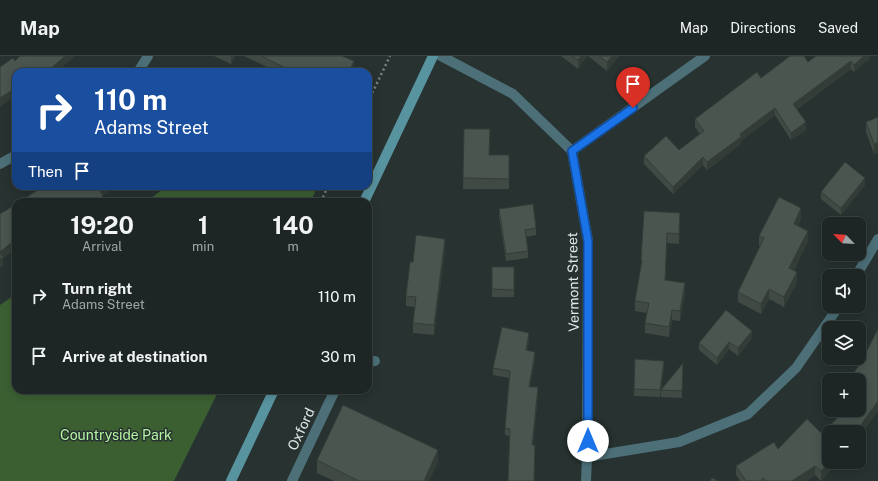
<!DOCTYPE html>
<meta charset="utf-8">
<style>
body{margin:0;font-family:"Public Sans",sans-serif;background:#2a3232;color:#f1f3f6;height:100vh;display:flex;flex-direction:column;font-size:15px;white-space:nowrap}
*{box-sizing:border-box;margin:0}
p{font-size:13px;color:#a0a5a7}
.icon{flex:none;width:22px;height:22px;fill:none;stroke:currentColor;stroke-width:2;stroke-linecap:round;stroke-linejoin:round}
.map{position:relative;flex:1;overflow:hidden}
.drawer{position:absolute;left:12px;top:142px;width:360px;height:196px;display:flex;flex-direction:column;background:#1d2625;border-radius:12px;box-shadow:0 2px 10px #0003,0 0 0 1px #3b4342}
.drawer>*{flex:none}
.banner{position:absolute;left:12px;top:12px;width:360px;height:122px;border-radius:12px;box-shadow:0 2px 10px #0003,0 0 0 1px #3b4342;background:#1a4fa0;color:#fff;overflow:hidden}
.needle{width:26px;rotate:295deg}
.buttons{position:absolute;left:822px;top:161px;display:grid;gap:8px}
.buttons a{display:grid;place-items:center;width:44px;height:44px;border-radius:8px;background:#1d2625;box-shadow:0 2px 10px #0003,0 0 0 1px #3b4342;font-size:20px}
.pin{position:absolute;display:grid;place-items:center;width:34px;height:34px;color:#fff;margin:-41px -17px;border-radius:50% 50% 50% 0;rotate:-45deg;box-shadow:0 0 4px #0007}
.pin .icon{rotate:45deg}
.me{position:absolute;width:44px;margin:-22px;rotate:0deg;stroke-linejoin:round;filter:drop-shadow(0 0 3px #0008)}
.turn{display:flex;align-items:center;gap:14px;height:84px;padding:0 16px;font-size:18px}
.turn .icon{width:52px;height:52px;stroke-width:2.5}
.turn b{display:block;font-size:28px;line-height:34px}
.then{display:flex;align-items:center;height:38px;padding:0 16px;background:#0003;gap:8px;font-size:15px}
.eta{display:flex;justify-content:space-evenly;align-items:center;height:68px;text-align:center}
.eta b{font-size:24px;font-weight:700;line-height:28px}
ul{padding:0;list-style:none}
li{display:flex;align-items:center;gap:12px;height:60px;padding:0 16px}
li div{flex:1}
li b{display:block;font-size:15px}
li em{font-style:normal}
header{display:flex;align-items:center;gap:24px;box-sizing:border-box;height:56px;padding:0 20px;background:#1d2625;border-bottom:1px solid #3b4342}
header strong{font-size:19px}
nav{display:flex;gap:22px;margin-inline-start:auto;font-size:14px}
.map>svg:first-child{display:block}
</style>
<header>
<strong>Map</strong>
<nav><a>Map</a><a>Directions</a><a>Saved</a></nav>
</header>
<div class="map">
<svg width="878" height="425" viewBox="0 0 878 425">
<rect width="100%" height="100%" fill="#273231"/>
<g fill="#3c5f32">
<polygon points="167,130 318,130 310,146 146,146"/>
<polygon points="16,238 16,334 219,334 174,425 0,425 0,249"/>
</g>
<g fill="none" stroke-linecap="round" stroke-linejoin="round">
<g stroke="#798382" stroke-width="2.5" stroke-dasharray="2 3" stroke-linecap="butt">
<polyline points="368,46 390,0"/>
<polyline points="321,146 328,130"/>
</g>
<g stroke="#4c6f78" stroke-width="10">
<polyline points="441,0 513,38 572,95 588,185 587,401 586,425"/>
<polyline points="138,16 148,0"/>
<polyline points="572,95 705,0"/>
<polyline points="0,108 16,99"/>
<polyline points="856,220 878,183"/>
<polyline points="368,306 375,305"/>
<polyline points="587,401 679,386 748,358 796,312 839,250"/>
<polyline points="292,425 335,334"/>
</g>
<g stroke="#5893a0" stroke-width="10">
<polyline points="364,146 433,0"/>
<polyline points="231,425 274,334"/>
</g>
</g>
<g fill="#404944">
<polygon points="214,0 235,0 231,8"/>
<polygon points="244,0 342,0 354,14 353,16 277,16"/>
<polygon points="561,0 587,0 578,13"/>
<polygon points="588,0 619,0 607,15"/>
<polygon points="870,0 870,2 854,16 851,13 797,53 806,74 791,84 775,59 741,85 741,88 707,114 703,109 673,138 644,108 644,100 679,94 700,78 695,71 695,63 761,22 808,6"/>
<polygon points="878,61 878,96 874,98 866,76 866,66"/>
<polygon points="464,73 489,99 509,99 509,133 463,133"/>
<polygon points="865,129 841,159 821,143 821,136"/>
<polygon points="499,153 536,172 536,179 526,181 528,195 528,202 506,205 499,160"/>
<polygon points="644,155 680,167 679,188 667,187 665,224 685,237 680,265 672,264 669,281 645,277 645,267 647,257 635,255 635,245 641,213"/>
<polygon points="801,163 798,170 808,185 794,214 797,226 784,251 769,243 761,258 738,246 738,236 760,190 759,190 759,180"/>
<polygon points="445,193 434,279 413,277 413,267 415,251 406,250 406,240 413,206"/>
<rect x="492" y="211" width="22" height="30"/>
<polygon points="878,273 878,354 859,382 859,376 821,425 815,419 807,425 740,425 736,419 736,410 778,393 822,378 859,354 861,306"/>
<polygon points="752,282 738,300 729,293 717,309 699,294 699,287"/>
<polygon points="529,284 527,295 535,303 530,331 538,338 533,389 509,380 505,379 505,372 509,322 493,319 493,312"/>
<polygon points="664,312 661,334 683,314 682,342 661,341 661,335 660,341 634,340 634,333"/>
<polygon points="317,404 438,406 429,425 334,425 317,417"/>
</g>
<g fill="#343c37">
<polygon points="65,0 75,0 57,16 47,16"/>
<polygon points="231,0 235,0 231,8"/>
<polygon points="581,0 587,0 578,13 578,4"/>
<polygon points="612,0 619,0 607,15 607,6"/>
<polygon points="864,0 870,0 870,2 854,16 854,9"/>
<polygon points="354,5 354,14 353,16 349,16"/>
<polygon points="851,5 851,13 793,55 793,48"/>
<polygon points="16,32 16,40 0,51 0,42"/>
<polygon points="775,52 775,59 741,85 741,88 707,114 707,106 740,78"/>
<polygon points="806,66 806,74 791,84 791,77"/>
<polygon points="878,86 878,96 874,98 874,88"/>
<polygon points="703,101 703,109 673,138 673,131"/>
<polygon points="865,122 865,129 841,159 841,152"/>
<polygon points="104,130 118,130 99,142 99,133"/>
<polygon points="138,130 143,130 138,134"/>
<polygon points="103,140 103,146 94,146"/>
<polygon points="78,142 78,146 73,146"/>
<polygon points="801,152 801,163 794,178 794,168"/>
<polygon points="680,157 680,167 679,188 679,178"/>
<polygon points="808,175 808,185 789,222 789,212"/>
<polygon points="667,177 667,187 665,234 665,224"/>
<polygon points="16,183 16,192 3,203 3,210 0,212 0,196"/>
<polygon points="445,183 445,193 434,279 434,269"/>
<polygon points="797,216 797,226 784,251 784,241"/>
<polygon points="685,227 685,237 680,265 680,255"/>
<polygon points="769,233 769,243 761,258 761,248"/>
<polygon points="672,254 672,264 669,281 669,271"/>
<polygon points="752,275 752,282 738,300 738,292"/>
<polygon points="529,277 529,284 526,301 526,294"/>
<polygon points="729,286 729,293 717,309 717,302"/>
<polygon points="535,296 535,303 529,338 529,331"/>
<polygon points="664,305 664,312 660,341 660,334"/>
<polygon points="538,331 538,338 532,396 532,389"/>
<polygon points="878,345 878,354 859,382 859,376 856,376"/>
<polygon points="438,394 438,406 429,425 424,425"/>
<polygon points="830,406 839,406 821,425 821,415"/>
<polygon points="815,410 815,419 807,425 792,425"/>
</g>
<g fill="#4a554f" stroke="#343c37">
<polygon points="20,0 65,0 47,16 45,16 43,14 40,16 16,16 16,32 0,42 0,11 13,2 15,5"/>
<polygon points="261,0 342,0 354,5 349,16 294,16"/>
<polygon points="572,0 581,0 578,4"/>
<polygon points="599,0 612,0 607,6"/>
<polygon points="790,0 804,0 808,6 816,0 864,0 854,9 851,5 793,48 806,66 791,77 775,52 740,78 741,81 707,106 703,101 673,131 644,100 666,80 679,94 704,75 695,63 757,16 761,22"/>
<polygon points="878,61 878,86 874,88 866,66"/>
<polygon points="464,73 490,73 489,99 509,99 509,123 463,122"/>
<polygon points="845,106 865,122 841,152 821,136"/>
<polygon points="44,130 104,130 99,133 103,140 94,146 81,146 78,142 73,146 19,146"/>
<polygon points="779,141 801,152 794,168 808,175 789,212 797,216 784,241 769,233 761,248 738,236 764,182 759,180"/>
<polygon points="16,148 16,183 0,196 0,158"/>
<polygon points="533,148 536,172 525,174 528,195 506,198 499,153"/>
<polygon points="644,155 680,157 679,178 667,177 665,224 685,227 680,255 672,254 669,271 645,267 649,247 635,245 642,204 641,204"/>
<polygon points="416,179 445,183 434,269 413,267 416,241 406,240 410,206 413,206"/>
<polygon points="0,197 3,201 0,203"/>
<polygon points="492,211 514,211 514,234 492,233"/>
<polygon points="726,254 752,275 738,292 729,286 717,302 699,287"/>
<polygon points="502,271 529,277 526,294 535,296 529,331 538,331 532,389 535,389 534,425 508,425 510,373 505,372 510,315 493,312"/>
<polygon points="878,273 878,345 856,376 829,376 829,406 830,406 821,415 815,410 792,425 765,425 764,422 760,425 746,425 736,410 774,386 778,393 807,363 822,378 842,357 844,354 859,354 859,324 849,324 861,306"/>
<polygon points="635,303 664,305 660,334 634,333"/>
<polygon points="683,307 682,335 661,334"/>
<polygon points="343,349 438,394 424,425 359,425 317,404"/>
<polygon points="712,422 718,425 710,425"/>
</g>
<g fill="none" stroke-linecap="round" stroke-linejoin="round">
<defs>
<polyline id="route" points="588,385 588,185 572,95 633,52"/>
</defs>
<use href="#route" stroke="#114b97" stroke-width="10"/>
<use href="#route" stroke="#1a73e8" stroke-width="7"/>
</g>
<g text-anchor="middle" dominant-baseline="central" stroke-width="3" stroke-linejoin="round" paint-order="stroke">
<g font-size="14" fill="#e1e9e8" stroke="#273231">
<text transform="translate(573 226) rotate(-91)">Vermont Street</text>
<text transform="translate(301 373) rotate(-65)">Oxford</text>
</g>
<g font-size="14" fill="#b5f4a3" stroke="#273231">
<text x="116" y="379">Countryside Park</text>
</g>
</g>
</svg>
<div class="buttons">
<a><svg class="needle" viewBox="-14 -14 28 28"><path d="M0-13l5 13h-10z" fill="#e53935"/><path d="M0 13l5-13h-10z" fill="#a0a5a7"/></svg></a>
<a><svg class="icon" aria-label="sound" viewBox="0 0 24 24"><path d="M4 9h4l5-4v14l-5-4H4zM17 9q2 3 0 6"/></svg></a>
<a><svg class="icon" aria-label="layers" viewBox="0 0 24 24"><path d="M12 4l9 5-9 5-9-5zM3 14l9 5 9-5"/></svg></a>
<a>+</a>
<a>−</a>
</div>
<div class="pin" style="left:633px;top:52px;background:#d93025"><svg class="icon" aria-label="arrive" viewBox="0 0 24 24"><path d="M6 21V4h12l-3 4 3 4H6"/></svg></div>
<svg class="me" style="left:588px;top:385px" viewBox="-20 -20 40 40"><circle r="19" fill="#fff"/><path d="M0-13L10 11 0 6-10 11z" fill="#1a73e8"/></svg>
<div class="banner">
<div class="turn"><svg class="icon" aria-label="right" viewBox="0 0 24 24"><path d="M7 20v-9h11M14 6l5 5-5 5"/></svg><div><b>110 m</b>Adams Street</div></div>
<div class="then">Then<svg class="icon" aria-label="arrive" viewBox="0 0 24 24"><path d="M6 21V4h12l-3 4 3 4H6"/></svg></div>
</div>
<section class="drawer">
<div class="eta">
<div><b>19:20</b><p>Arrival</p></div>
<div><b>1</b><p>min</p></div>
<div><b>140</b><p>m</p></div>
</div>
<ul>
<li><svg class="icon" aria-label="right" viewBox="0 0 24 24"><path d="M7 20v-9h11M14 6l5 5-5 5"/></svg><div><b>Turn right</b><p>Adams Street</p></div><em>110 m</em></li>
<li><svg class="icon" aria-label="arrive" viewBox="0 0 24 24"><path d="M6 21V4h12l-3 4 3 4H6"/></svg><div><b>Arrive at destination</b></div><em>30 m</em></li>
</ul>
</section>
</div>
